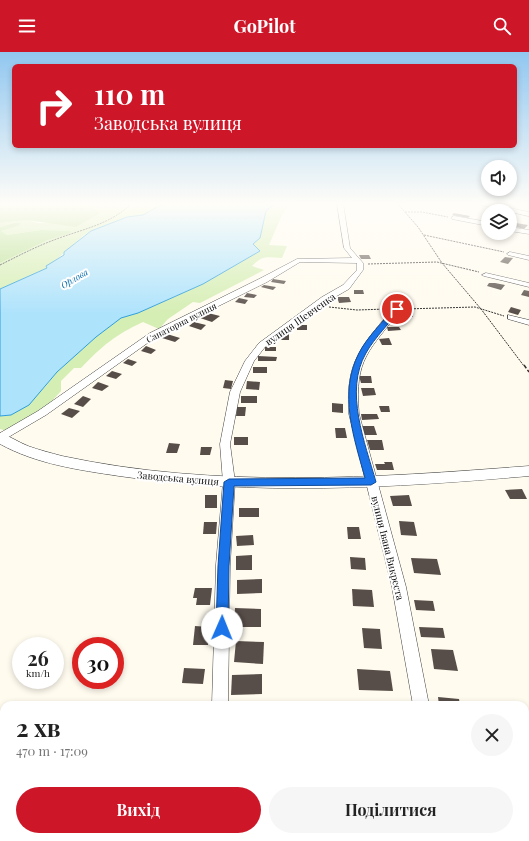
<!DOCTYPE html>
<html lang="uk">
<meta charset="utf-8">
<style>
body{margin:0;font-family:"Playfair Display",serif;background:#f6f6f6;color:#222;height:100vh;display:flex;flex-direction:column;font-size:15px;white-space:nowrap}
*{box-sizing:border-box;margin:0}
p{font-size:13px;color:#767676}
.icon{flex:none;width:22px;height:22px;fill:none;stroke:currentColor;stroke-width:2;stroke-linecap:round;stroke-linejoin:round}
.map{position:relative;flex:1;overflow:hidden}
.side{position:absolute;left:0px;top:649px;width:529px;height:140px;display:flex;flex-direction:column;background:#fff;border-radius:12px 12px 0 0;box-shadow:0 2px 6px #0003}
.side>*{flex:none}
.hud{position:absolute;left:12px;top:12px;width:505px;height:84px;border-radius:6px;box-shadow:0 2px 6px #0003;background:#cd1729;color:#fff;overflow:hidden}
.fabs{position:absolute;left:481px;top:108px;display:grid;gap:8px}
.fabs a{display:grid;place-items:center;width:36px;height:36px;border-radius:50%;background:#fff;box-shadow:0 2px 6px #0003;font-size:20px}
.speed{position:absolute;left:12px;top:585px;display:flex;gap:8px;font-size:20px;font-weight:700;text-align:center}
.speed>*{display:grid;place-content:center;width:52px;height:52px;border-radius:50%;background:#fff;box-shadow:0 2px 6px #0003;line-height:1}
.speed small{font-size:10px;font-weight:400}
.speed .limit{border:6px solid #d22;background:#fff;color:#111}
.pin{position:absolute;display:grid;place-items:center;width:34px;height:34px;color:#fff;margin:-17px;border:2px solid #fff;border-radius:50%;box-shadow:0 1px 4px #0007}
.me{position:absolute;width:44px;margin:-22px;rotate:1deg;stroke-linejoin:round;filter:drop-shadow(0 0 3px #0008)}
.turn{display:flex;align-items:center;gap:14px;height:84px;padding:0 16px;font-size:18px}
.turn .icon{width:52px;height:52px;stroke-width:2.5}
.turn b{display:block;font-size:28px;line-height:34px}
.round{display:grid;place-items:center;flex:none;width:42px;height:42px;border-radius:21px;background:#f6f6f6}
.summary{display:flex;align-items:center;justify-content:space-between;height:68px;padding:0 16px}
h1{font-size:24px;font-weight:700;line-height:30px}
.cta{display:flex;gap:8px;margin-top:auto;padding:8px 16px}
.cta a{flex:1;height:46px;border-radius:24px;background:#cd1729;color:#fff;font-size:16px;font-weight:700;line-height:46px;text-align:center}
.cta a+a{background:#f6f6f6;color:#222}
header{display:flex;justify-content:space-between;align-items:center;height:52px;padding:0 16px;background:#cd1729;color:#fff;font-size:18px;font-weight:700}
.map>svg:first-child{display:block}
</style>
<header><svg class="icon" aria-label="menu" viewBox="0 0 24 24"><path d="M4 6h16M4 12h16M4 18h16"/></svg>GoPilot<svg class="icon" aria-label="search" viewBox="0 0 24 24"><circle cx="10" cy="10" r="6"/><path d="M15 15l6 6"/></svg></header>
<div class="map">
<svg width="529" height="789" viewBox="0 0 529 789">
<rect width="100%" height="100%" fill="#fffbef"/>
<g fill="#d5eeb4">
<polygon points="102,151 164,151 143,163 127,165 84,183 47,216 0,237 0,211 48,188 71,179 41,178 7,183 0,179 18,174 14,171 0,175 0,171 27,168 38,171 51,171 100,161 91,156"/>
<path d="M276 151H291L282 163 269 193 287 194 282 206C266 205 263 203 252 214L264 218 200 251 193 250 168 267 159 277 143 270C115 283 102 294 81 316H74L61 329V339L51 350 20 374 7 379 0 377V364L11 363 45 335 57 320 96 285 121 266 138 261 203 232 260 199 252 192 265 167 266 159Z"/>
</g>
<g fill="#b9e092">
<polygon points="0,151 102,151 92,156 100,161 76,175 27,168 0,171"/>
<polygon points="14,171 21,171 18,174 1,179 7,183 41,178 71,179 70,181 48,188 0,211 0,175"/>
</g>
<polygon fill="#aee3fc" stroke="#2d9edb" points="164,151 276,151 266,159 260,186 253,192 260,199 203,232 138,261 121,266 96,285 57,320 29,353 11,363 0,364 0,237 47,216 46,214 64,203 64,200 91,179 127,165 143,163"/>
<g fill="#584e49">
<polygon points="454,161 470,164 468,166 452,163"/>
<polygon points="516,171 528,173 524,177 513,174"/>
<polygon points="359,203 369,203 371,207 361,207"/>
<polygon points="505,205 513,206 508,212 500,210"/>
<polygon points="273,227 286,229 284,232 271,230"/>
<polygon points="489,231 495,231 505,233 501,238 487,234"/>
<polygon points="264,233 276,235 273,238 261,235"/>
<polygon points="354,238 363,238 364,242 354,242"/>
<polygon points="524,238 529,239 529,245 521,243"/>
<polygon points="247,241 257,243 254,246 244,245"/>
<polygon points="337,245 349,245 351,250 339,251"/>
<polygon points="239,246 248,248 245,252 235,250"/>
<polygon points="511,255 521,258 518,263 508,260"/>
<polygon points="401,259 411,260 413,265 402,265"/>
<polygon points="208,261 220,264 212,270 200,266"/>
<polygon points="194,270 206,273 201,278 189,274"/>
<rect x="297" y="273" width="10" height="5"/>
<polygon points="387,275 399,275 401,278 388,279"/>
<polygon points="167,282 180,286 175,290 162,286"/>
<polygon points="280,282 289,282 289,288 281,288"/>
<polygon points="389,286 392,293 382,293 379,287"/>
<polygon points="146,294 156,298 151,302 141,299"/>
<rect x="265" y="295" width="11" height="4"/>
<polygon points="258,304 277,305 276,309 258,309"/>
<polygon points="128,307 137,310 132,314 123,311"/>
<rect x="253" y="315" width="14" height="6"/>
<polygon points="112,319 122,322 116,327 106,324"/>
<polygon points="359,324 371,324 372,331 361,331"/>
<polygon points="225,328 233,329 231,337 223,336"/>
<polygon points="247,329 260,330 259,338 246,337"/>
<polygon points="98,330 109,334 102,339 92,336"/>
<polygon points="361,336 374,336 376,343 363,344"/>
<polygon points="83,344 91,347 83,355 74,352"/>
<rect x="241" y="344" width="16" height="7"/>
<polygon points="332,351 343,352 343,361 332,360"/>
<polygon points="379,354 389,354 390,360 381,360"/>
<polygon points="237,355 246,355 245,364 236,364"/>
<polygon points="69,356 80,359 72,366 61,362"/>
<polygon points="361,362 377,362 379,367 362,368"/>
<polygon points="361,374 374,374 377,383 364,383"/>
<polygon points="335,376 345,376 347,386 336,386"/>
<rect x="234" y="385" width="14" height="8"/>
<polygon points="367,388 382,388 384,398 370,398"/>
<polygon points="169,391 180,392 177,401 166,401"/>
<polygon points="201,395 212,395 210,403 200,403"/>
<polygon points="384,410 392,410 394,418 377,418 375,412 385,412"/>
<polygon points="522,437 527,447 510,447 505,438"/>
<rect x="205" y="443" width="12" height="13"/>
<polygon points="409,443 412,454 393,454 390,444"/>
<rect x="239" y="456" width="20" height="9"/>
<polygon points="399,469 414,470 417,484 401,483"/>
<polygon points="204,470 217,470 216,482 203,482"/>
<polygon points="347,475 359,475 361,487 348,487"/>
<polygon points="253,483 254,493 237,494 236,484"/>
<polygon points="252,503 252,518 236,518 236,504"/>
<polygon points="350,505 365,506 366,518 351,517"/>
<polygon points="411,506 437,507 441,523 414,521"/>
<polygon points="262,527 262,541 237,542 237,528"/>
<polygon points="195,536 212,536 210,553 196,553 197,546 193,546"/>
<polygon points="352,537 372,538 374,555 353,554"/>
<polygon points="414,548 433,549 435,559 416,558"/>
<polygon points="235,556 261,557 261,575 234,575"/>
<polygon points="195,574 209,575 208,593 193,593"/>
<polygon points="419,575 443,576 445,586 421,585"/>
<polygon points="362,576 380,577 382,597 364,596"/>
<polygon points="236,589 264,590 263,612 234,610"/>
<polygon points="431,597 453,598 458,619 434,617"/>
<polygon points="184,616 205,617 203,632 182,631"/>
<polygon points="357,617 390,619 393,639 359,638"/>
<polygon points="262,622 262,642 231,643 232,623"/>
<polygon points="438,645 459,647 460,653 439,653"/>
<polygon points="157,785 179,785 178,789 156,789"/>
</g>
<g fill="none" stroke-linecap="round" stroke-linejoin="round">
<defs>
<g id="minor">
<polygon points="337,151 343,151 350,196 363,211 363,218 349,237 328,249 265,295 254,309 240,340 230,392 235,430 230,513 228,653 212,653 216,513 223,430 220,392 230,340 245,309 259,291 322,245 343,233 357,218 357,211 300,210 267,230 156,285 46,363 0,390 0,381 38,359 150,281 261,226 297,207 352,206 344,196"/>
<polygon points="472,151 485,151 529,160 529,164"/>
<polygon points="454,164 488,170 488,174 452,167 452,165"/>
<polygon points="510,175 529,178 529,182 510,179"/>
<polygon points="510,200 529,204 529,208 508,203 507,202"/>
<polygon points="486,221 529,231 529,235 484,224 482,223"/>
<path d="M394 255 401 257C370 299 354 305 359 362L406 535 429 653H413L392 535 349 362C345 309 362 294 394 255Z"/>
<polygon points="508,263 529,268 529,273 508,267"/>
<polygon points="529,662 529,683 525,685 525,664"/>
<polygon points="194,785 214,785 213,789 193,789"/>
<polygon points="394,785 415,785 413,789 392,789"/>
<rect x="437" y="785" width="20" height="4"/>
</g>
<path id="tertiary" d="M0 381C10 384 18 390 28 394 39 398 51 401 62 404 216 437 374 426 529 414V424C392 436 255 444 119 424 79 418 36 412 0 392Z"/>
</defs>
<use href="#minor" stroke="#414141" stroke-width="1"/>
<use href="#tertiary" stroke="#414141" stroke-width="1"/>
<g stroke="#303030" stroke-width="1" stroke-dasharray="2 1" stroke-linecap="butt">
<polyline points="397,151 418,175 442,211 481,257 524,314"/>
<polyline points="405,160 422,160 448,165"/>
<polyline points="424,183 504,200"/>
<polyline points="368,212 437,210 479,220"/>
<path d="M0 213C18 204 35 195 54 188 82 177 110 173 132 151"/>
<polyline points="329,255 357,258 387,257"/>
<polyline points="405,257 475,255 504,264"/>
</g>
<polyline stroke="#303030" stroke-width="1.5" stroke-dasharray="4 2" stroke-linecap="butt" points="524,313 529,320"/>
<use href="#minor" fill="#fff" fill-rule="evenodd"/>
<use href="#tertiary" fill="#fff" fill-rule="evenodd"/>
</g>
<linearGradient id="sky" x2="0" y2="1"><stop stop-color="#91c7f0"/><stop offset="0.58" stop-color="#fffdf8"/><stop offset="1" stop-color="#fffdf8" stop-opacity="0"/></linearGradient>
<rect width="529" height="262" fill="url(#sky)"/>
<path fill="#1a73e8" stroke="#114b97" d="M395 255 400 257C390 271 375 285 366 301 344 339 365 391 376 430L371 433 234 434 229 514 228 576 226 580 222 581 217 580 216 576 218 514 224 430 229 427 365 426C354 386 338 341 359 301 367 285 383 270 395 255Z"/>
<g text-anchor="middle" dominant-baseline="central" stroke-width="4" stroke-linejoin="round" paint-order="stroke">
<g font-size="9" font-style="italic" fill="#0a6ead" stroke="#fff">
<text transform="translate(74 226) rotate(-30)">Орлова</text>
</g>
<g font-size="9" fill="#0e0e0e" stroke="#fff">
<text transform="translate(181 270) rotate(-27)">Санаторна вулиця</text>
</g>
<g font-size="10" fill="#0e0e0e" stroke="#fff">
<text transform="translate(300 267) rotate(-35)">вулиця Шевченка</text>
<text transform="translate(178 426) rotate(5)">Заводська вулиця</text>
<text transform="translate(388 496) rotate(76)">вулиця Івана Викреста</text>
</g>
</g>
</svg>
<div class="fabs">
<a><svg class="icon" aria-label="sound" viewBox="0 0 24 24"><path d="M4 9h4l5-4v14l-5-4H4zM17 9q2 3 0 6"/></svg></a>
<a><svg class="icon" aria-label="layers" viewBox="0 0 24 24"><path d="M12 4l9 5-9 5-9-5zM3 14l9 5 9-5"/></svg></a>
</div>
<div class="speed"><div>26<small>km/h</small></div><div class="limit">30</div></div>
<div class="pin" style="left:397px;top:257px;background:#d93025"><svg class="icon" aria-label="arrive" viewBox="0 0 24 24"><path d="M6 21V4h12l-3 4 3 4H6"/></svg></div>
<svg class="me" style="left:222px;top:576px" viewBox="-20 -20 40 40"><circle r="19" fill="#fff"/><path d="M0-13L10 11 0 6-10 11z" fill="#1a73e8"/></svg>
<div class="hud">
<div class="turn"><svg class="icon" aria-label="right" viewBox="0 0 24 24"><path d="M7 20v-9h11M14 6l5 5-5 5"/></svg><div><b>110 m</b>Заводська вулиця</div></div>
</div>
<section class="side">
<div class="summary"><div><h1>2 хв</h1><p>470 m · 17:09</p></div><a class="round"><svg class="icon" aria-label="close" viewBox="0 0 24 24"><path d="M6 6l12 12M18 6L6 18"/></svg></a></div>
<div class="cta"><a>Вихід</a><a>Поділитися</a></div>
</section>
</div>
